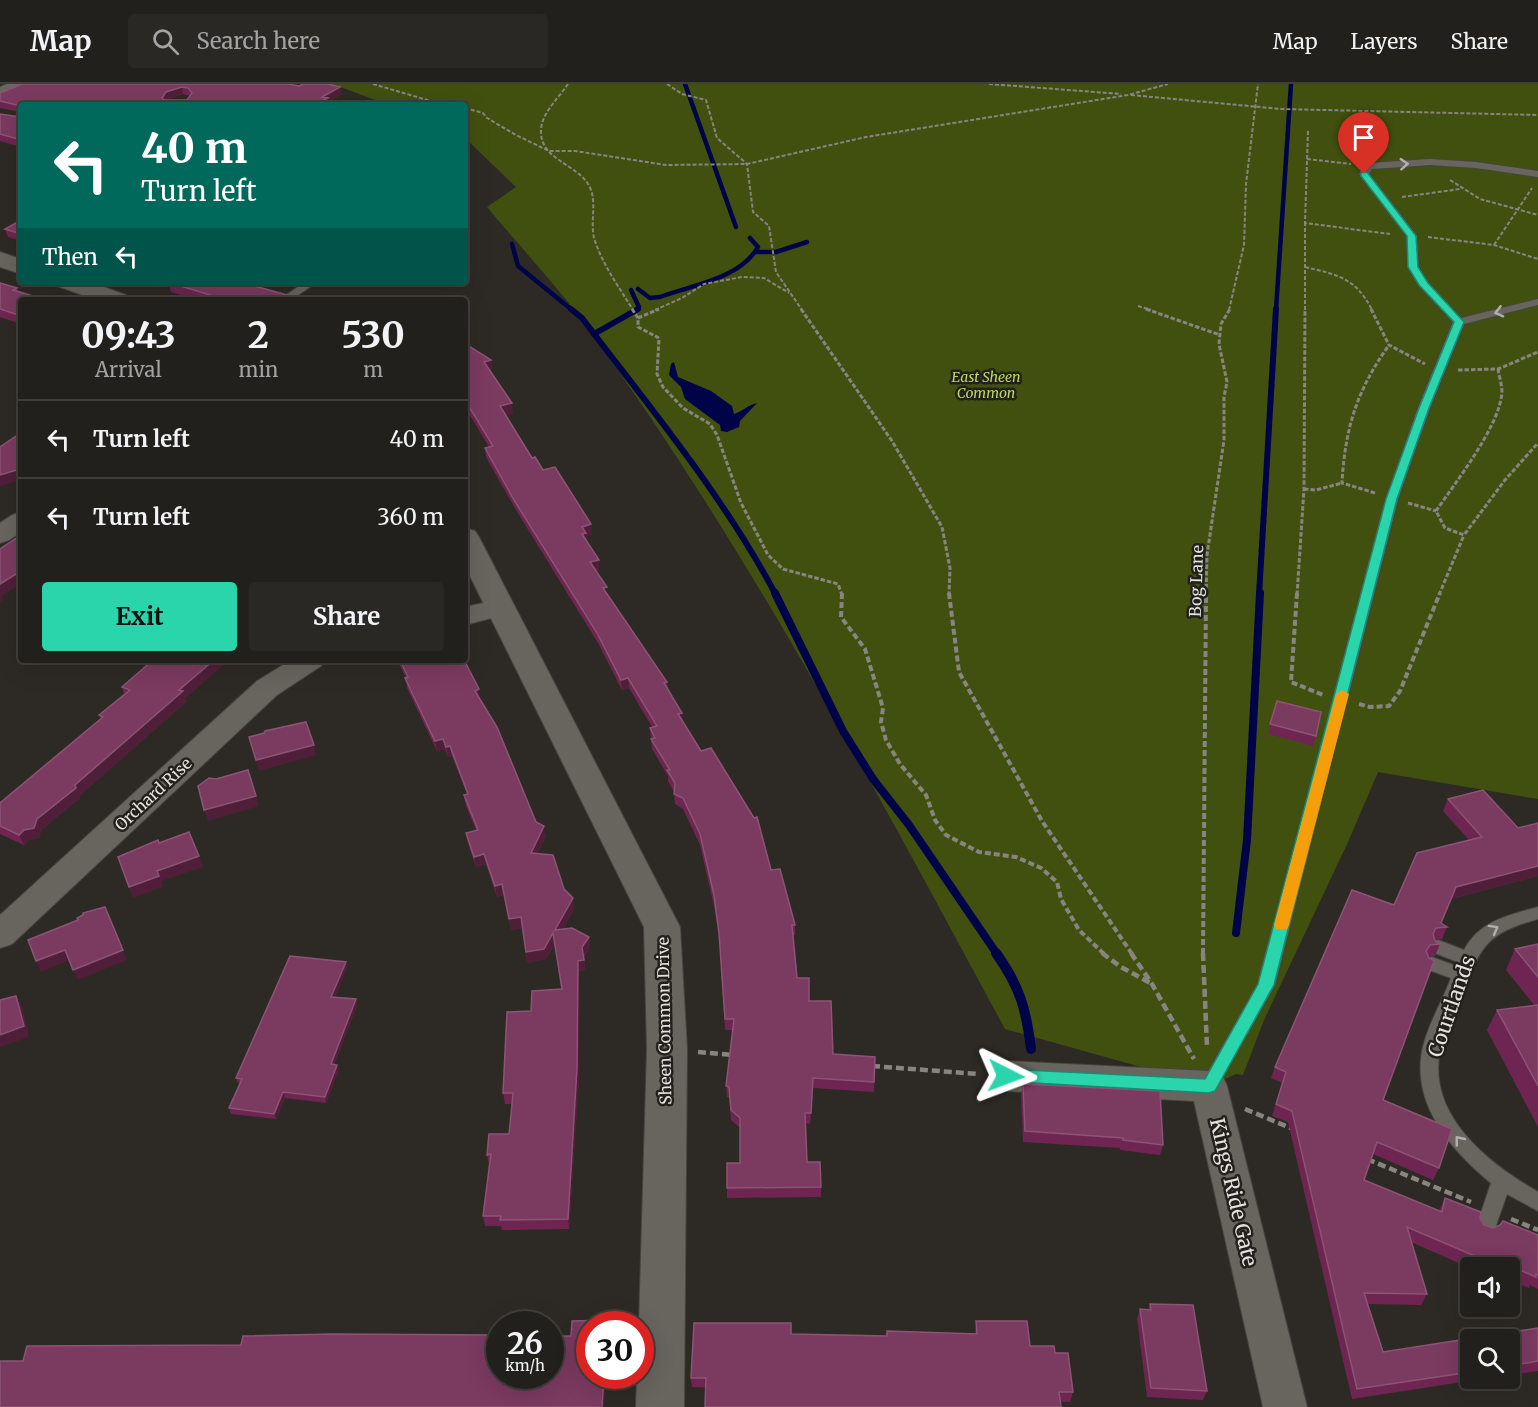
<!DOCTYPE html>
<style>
body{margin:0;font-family:Merriweather,serif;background:#2a2825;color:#f1f3f6;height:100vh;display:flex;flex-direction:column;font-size:22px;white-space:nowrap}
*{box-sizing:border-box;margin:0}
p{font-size:20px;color:#a2a3a3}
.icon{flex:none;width:33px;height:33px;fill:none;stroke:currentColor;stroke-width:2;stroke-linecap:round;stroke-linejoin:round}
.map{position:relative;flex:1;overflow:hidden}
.side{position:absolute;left:18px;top:213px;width:450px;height:366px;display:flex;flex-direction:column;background:#22201c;border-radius:6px;box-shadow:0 6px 24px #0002,0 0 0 2px #3f3e3b}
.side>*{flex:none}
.hud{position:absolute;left:18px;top:18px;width:450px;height:183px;border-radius:6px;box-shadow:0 6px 24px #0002,0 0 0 2px #3f3e3b;background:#00695c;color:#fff;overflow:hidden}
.fabs{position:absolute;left:1460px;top:1173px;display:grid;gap:12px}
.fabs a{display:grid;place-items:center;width:60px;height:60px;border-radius:6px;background:#22201c;box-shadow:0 6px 24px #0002,0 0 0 2px #3f3e3b;font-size:30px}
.speed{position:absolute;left:486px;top:1227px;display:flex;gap:12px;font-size:30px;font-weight:700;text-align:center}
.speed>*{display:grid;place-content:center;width:78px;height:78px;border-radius:50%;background:#22201c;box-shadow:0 6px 24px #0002,0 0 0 2px #3f3e3b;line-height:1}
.speed small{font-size:15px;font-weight:400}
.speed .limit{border:9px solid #d22;background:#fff;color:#111}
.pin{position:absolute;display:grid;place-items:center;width:51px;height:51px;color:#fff;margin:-62px -26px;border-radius:50% 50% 50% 0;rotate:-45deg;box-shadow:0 0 6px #0007}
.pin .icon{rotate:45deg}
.me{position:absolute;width:66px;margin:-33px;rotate:93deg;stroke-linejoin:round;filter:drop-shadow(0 0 4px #0008)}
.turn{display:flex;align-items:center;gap:21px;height:126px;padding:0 24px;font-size:27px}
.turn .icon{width:78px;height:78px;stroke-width:2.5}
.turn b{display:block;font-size:42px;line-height:51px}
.then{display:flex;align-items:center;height:57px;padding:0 24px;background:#0003;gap:12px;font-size:22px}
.eta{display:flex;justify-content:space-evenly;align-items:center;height:102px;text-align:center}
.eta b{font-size:36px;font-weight:700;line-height:42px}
.button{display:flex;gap:12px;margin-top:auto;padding:12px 24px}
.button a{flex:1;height:69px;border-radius:6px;background:#2bd5ac;color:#111;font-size:24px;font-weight:700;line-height:69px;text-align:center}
.button a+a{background:#2a2825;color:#f1f3f6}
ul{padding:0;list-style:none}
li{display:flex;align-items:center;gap:18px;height:78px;padding:0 24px;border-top:2px solid #3f3e3b}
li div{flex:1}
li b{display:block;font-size:22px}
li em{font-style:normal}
header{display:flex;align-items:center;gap:36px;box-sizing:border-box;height:84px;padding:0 30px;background:#22201c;border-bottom:2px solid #3f3e3b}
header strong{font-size:28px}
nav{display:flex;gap:33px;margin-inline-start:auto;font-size:21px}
.search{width:420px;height:54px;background:#2a2825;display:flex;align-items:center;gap:15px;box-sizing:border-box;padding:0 21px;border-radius:6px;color:#a2a3a3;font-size:22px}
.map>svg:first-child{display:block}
</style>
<header>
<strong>Map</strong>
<div class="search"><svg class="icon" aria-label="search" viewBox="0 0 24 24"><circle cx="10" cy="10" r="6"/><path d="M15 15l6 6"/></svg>Search here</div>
<nav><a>Map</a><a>Layers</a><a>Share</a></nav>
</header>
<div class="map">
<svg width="1538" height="1323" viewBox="0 0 1538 1323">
<rect width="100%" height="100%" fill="#2d2a25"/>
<path fill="#41500f" d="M327 0H1538V715L1378 688 1348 758 1264 936 1243 991 1236 990 1209 1002 1005 945C876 707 749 466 590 247 559 204 521 164 487 123L516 103 465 54V21H388L338 2Z"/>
<path fill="#000347" d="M674 278 678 293 711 307 732 322 734 330C743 327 748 321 757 319L740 337 739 343 727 348 721 347 720 341 685 315 681 303 669 291 671 280Z"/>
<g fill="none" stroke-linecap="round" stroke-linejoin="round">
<g stroke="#000347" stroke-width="4.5">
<polyline points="685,0 736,143"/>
<polyline points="512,160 518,182 572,226"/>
<polyline points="757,168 776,168 807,158"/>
<path d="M638 205 650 214 660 213C692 201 740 195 758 163L750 154"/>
<polyline points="631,206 639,223 637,226"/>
<polyline points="1276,226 1291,0"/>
</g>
<g stroke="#000347" stroke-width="6">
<path d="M571 225 582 234C650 324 723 411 776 511"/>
<polyline points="594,250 638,225"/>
<polyline points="1259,511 1276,225"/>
</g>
<g stroke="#000347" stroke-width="8">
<polyline points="775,509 843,647 873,695 909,741 997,870"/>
<polyline points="1236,849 1247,756 1260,509"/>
</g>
<path stroke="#000347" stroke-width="10" d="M996 869C1020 903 1026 924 1031 965"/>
<defs>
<g id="service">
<polygon points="1430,75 1476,78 1538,87 1538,93 1476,84 1430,81 1372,85 1369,90 1417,152 1418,183 1428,199 1461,234 1538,215 1538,221 1464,240 1430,324 1398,415 1275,901 1215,1007 1209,1010 1203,1007 1200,1002 1258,900 1386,415 1418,324 1453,238 1419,201 1408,183 1407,152 1359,90 1366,80 1369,79"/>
<polygon points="305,198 317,198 291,216 279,216"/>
<path d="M1538 823V835C1485 850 1481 862 1462 911 1455 929 1444 947 1440 967 1427 1031 1488 1079 1538 1108V1127L1507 1110 1493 1150 1486 1153 1479 1150 1476 1144 1491 1099C1452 1067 1412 1022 1422 967 1427 942 1442 918 1451 894L1426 885 1423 880 1426 875 1432 873 1456 882 1458 878 1432 868 1430 863 1432 858 1438 856 1464 866C1479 837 1509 831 1538 823Z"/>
</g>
<g id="minor">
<polygon points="7,0 28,0 26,4 0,15 0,3"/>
<polygon points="21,428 21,448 9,456 0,459 0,439 12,431"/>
<polygon points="501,515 511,517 515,523 511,529 465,541 465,523"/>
<polygon points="291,576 325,576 321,582 277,611 12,860 0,864 0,831 257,597"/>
<polygon points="1006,977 1209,987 1222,991 1227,1002 1307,1323 1263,1323 1194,1017 1006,1007 993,1003 988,992 993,981"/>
</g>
<g id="tertiary">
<polygon points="0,168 21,175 21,190 0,183"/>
<polygon points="57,198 90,198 126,211 130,216 96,216 60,203"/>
<polygon points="465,444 475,447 479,453 680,843 687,965 684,1323 636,1323 637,1292 640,1292 639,1240 647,965 644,843 465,482"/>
</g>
</defs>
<use href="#service" stroke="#474540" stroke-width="2"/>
<use href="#minor" stroke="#474540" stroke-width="2"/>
<use href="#tertiary" stroke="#474540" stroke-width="2"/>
<g stroke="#888581" stroke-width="2" stroke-dasharray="4 2" stroke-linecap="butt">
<polyline points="373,0 444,21"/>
<path d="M568 0C559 14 541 29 541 47 540 75 576 80 588 100 598 115 590 136 594 154 602 180 619 203 633 226"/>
<polyline points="667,0 682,10 706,16 717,54 747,80 753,128 769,142 776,188 802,226"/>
<polyline points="989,0 1121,10"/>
<polyline points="1131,11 1281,25 1538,31"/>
<polyline points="465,24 483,29 487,34 516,51 549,67 575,67 666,81 747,80 866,53 1128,11 1168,0"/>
<polyline points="1308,47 1305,139 1390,150"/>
<polyline points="1307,75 1351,80"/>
<polyline points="1450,96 1480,115 1538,131"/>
<polyline points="1402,113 1460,105"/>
<polyline points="1428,153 1494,161 1538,175"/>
<polyline points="1494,161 1532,104"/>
<path d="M1305 183C1338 191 1356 194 1372 226"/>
<polyline points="1138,222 1151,226"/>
<polyline points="655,226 682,214 704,200 742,193 764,194 789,209"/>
<polyline points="1229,226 1244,161 1246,100 1258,0"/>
<polyline points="1305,226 1305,139"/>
</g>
<g stroke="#888581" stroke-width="3" stroke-dasharray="4.5 2" stroke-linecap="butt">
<polyline points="632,225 638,234 638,243 659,254 657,290 663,303 683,324 710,340 717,351 741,419 768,471 783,485 838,500 842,511"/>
<polyline points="801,225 892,357 942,443 950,484 949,511"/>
<polyline points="1146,225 1220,251"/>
<polyline points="1371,225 1389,261 1425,280"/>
<polyline points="638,234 659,225"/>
<path d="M1498 285C1499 292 1502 301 1502 308 1500 342 1455 399 1436 427L1445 444 1464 451 1505 396 1538 359"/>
<polyline points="1458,286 1498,285 1538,268"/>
<polyline points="1304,405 1316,406 1342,399"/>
<path d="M1375 409 1342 399C1345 344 1357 306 1389 261"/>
<polyline points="1408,419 1436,427"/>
<polyline points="1206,511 1207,471 1224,356 1224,313 1227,298 1219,260 1221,240 1230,225"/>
<polyline points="1297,511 1304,405 1305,225"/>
<polyline points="1439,511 1464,451"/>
</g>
<g stroke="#888581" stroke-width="4" stroke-dasharray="6 3" stroke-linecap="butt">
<polyline points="842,509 841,533 865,565 883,624 881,638 886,656 900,680 926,711 935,736 946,751 979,768 1016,773 1041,784 1057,798 1061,815 1079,846 1104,870"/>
<polyline points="949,509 959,588 1042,737 1132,870"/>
<polyline points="1297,509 1291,598 1323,611"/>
<polyline points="1359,620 1370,623 1389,622 1400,607 1440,509"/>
<polyline points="1203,870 1206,509"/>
</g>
<g stroke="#888581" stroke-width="4.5" stroke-dasharray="8 4" stroke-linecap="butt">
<polyline points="1102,869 1121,883 1152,900"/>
<polyline points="1131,869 1152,900 1194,975"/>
<polyline points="1203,869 1207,963"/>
<polyline points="698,968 733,971"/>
<polyline points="872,982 978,990"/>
<polyline points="1245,1025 1293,1045"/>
<polyline points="1367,1075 1471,1118"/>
<polyline points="1511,1135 1538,1146"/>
</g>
<use href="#service" fill="#68655f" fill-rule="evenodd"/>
<use href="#minor" fill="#68655f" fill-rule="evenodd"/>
<use href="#tertiary" fill="#68655f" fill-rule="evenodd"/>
</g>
<g fill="#6f2551" fill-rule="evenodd">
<path d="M22 0H289L342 10 329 17 330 21H21V63L0 57V30L20 33 21 28 0 24V9ZM183 10 190 12 187 16H167L168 15Z"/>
<polygon points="21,136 21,157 8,153 5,145"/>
<polygon points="168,198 305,216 198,216 171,208"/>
<polygon points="0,199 17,204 21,216 21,240 0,233"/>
<polygon points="465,262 492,285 489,286 513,329 505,331 532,374 543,386 592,450 587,452 587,457 599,476 599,486 596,487 607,511 667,598 668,605 682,629 683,637 771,786 795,841 795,851 793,851 797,894 809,917 833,970 875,973 874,1008 813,1004 810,1040 805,1039 807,1078 821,1103 821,1113 727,1114 727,1079 740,1079 740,1044 731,1036 729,1013 727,1013 726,1002 733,946 725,946 720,859 714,822 700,761 683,725 675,720 674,708 668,697 668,692 652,665 650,644 652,643 629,604 622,606 598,559 516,426 486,373 485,364 489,363 465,323"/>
<polygon points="397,576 464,576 480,615 536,738 546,752 537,770 564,805 573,814 574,825 563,845 589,853 590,863 584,873 585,886 579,887 579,995 569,1145 502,1146 501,1142 485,1142 483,1132 489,1081 487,1071 509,1050 512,1020 505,1020 503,1009 531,927 561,905 555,860 546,875 527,879 522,844 511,846 504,811 497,813 486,780 476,783 468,759 466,749 476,746 466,722 464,711 467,710 452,672 448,673 445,665 437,667 407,604 406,594"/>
<polygon points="223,581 185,614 186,618 79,712 80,714 41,746 39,754 29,756 24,761 0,750 0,719 101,635 99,631 124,610 122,603"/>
<polygon points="1277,617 1316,652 1313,662 1268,650"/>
<polygon points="1448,715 1538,792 1451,815 1441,839 1447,843 1442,855 1435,856 1435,857 1440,860 1435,872 1428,873 1383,1016 1439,1084 1433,1096 1373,1070 1364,1096 1439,1127 1445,1114 1480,1134 1484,1141 1493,1144 1538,1151 1538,1205 1530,1201 1529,1204 1510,1196 1509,1198 1509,1184 1470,1184 1411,1158 1427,1210 1421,1221 1368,1220 1383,1268 1538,1244 1538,1287 1509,1291 1509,1256 1470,1256 1470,1294 1488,1294 1352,1315 1288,1038 1272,1032 1282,999 1271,994 1275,983 1394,821 1469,756 1443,727"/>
<polygon points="1538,860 1538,1043 1487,946 1497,926 1534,921 1506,886 1515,865"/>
<polygon points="347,883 335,913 356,915 357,921 334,981 337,981 339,986 326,1019 285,1014 276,1035 231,1030 229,1024 240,999 238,999 236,994"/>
<polygon points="1023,1000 1163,1061 1160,1071 1120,1066 1120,1064 1023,1058 1021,1010"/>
<polygon points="1150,1220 1207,1307 1203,1316 1147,1313 1137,1235 1140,1225 1148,1226"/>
<polygon points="976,1237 1030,1262 1055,1269 1073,1308 1070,1318 692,1303 691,1294 791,1250 886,1252 887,1247 975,1250"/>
</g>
<g fill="#4f1f39">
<polygon points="182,3 183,10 168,15 164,21 162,14 166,8"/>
<polygon points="340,3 342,10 329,17 330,21 315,21 322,13"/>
<polygon points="491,276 492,285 485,288 484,278"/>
<polygon points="512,319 513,329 501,332 500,322"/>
<polygon points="21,384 21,396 0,402 0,391"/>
<polygon points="591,440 592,450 587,452 587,459 583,460 582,443"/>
<polygon points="599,476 599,486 591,488 590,478"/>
<polygon points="21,487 21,499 2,512 3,516 0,518 0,500"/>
<polygon points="214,576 221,576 223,581 185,614 186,618 79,712 80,714 41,746 39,754 29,756 24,761 19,751 37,735"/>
<polygon points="628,594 629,604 622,606 621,596"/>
<polygon points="479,605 480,616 475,607"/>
<polygon points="682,629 683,639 678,630"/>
<polygon points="443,655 445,665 437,667 435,657"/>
<polygon points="314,661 316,671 259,687 256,676"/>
<polygon points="450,662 452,672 448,673 446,663"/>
<polygon points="256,712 259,722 208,737 204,726"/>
<polygon points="544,742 546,752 532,780 531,769"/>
<polygon points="484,770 486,780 476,783 474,773"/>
<polygon points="199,772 203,783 161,797 163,803 133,814 129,803 157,787"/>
<polygon points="1538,782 1538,792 1450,815 1456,803"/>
<polygon points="502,800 504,811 497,813 495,802"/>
<polygon points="573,814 574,825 556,857 555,846"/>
<polygon points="521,833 522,844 511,846 509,835"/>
<polygon points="553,849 555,860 546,875 527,879 526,868"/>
<polygon points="589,853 590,863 583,873 582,863"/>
<polygon points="65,866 70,876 41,888 36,877"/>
<polygon points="123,866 127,876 78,896 73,886"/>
<polygon points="584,876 585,886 579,887 579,995 569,1145 568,1135 578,877"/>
<polygon points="346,878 347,883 333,918 331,913"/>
<polygon points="16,912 22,922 29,953 0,963 0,951"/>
<polygon points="356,915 357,921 332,985 331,980"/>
<polygon points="337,981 339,986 326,1019 325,1013"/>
<polygon points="283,1008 285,1014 276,1035 274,1030"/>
<polygon points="604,1292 606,1292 604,1323 602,1323"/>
</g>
<g fill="#7b3a60" stroke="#8c5474" stroke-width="1.5" fill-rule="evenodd">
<path d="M22 0H289L299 2 303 0H328L340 3 322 13 328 14 315 21H21V22L0 17V9ZM182 3 188 4 192 9 187 16H164L162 14 166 8Z"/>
<polygon points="21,22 21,56 0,50 0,30 20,33"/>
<polygon points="21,136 21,150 5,145"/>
<polygon points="168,198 240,198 305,216 226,216"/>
<polygon points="0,199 17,204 13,206 46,216 21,216 21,232 0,225"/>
<polygon points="467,261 491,276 484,278 512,319 500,322 532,374 535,373 543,386 555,383 591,440 582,443 586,449 582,450 599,476 590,478 607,503 603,504 667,598 664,599 682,629 678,630 701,667 711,664 754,734 757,733 771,786 780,785 795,841 792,841 797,894 809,894 809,917 831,917 833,970 875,973 874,998 813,994 811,1029 805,1029 807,1078 820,1078 821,1103 727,1104 727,1079 740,1079 740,1034 731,1026 729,1003 726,1002 734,935 725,935 719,849 714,811 700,750 683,714 674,710 675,699 667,686 670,686 651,655 655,654 650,644 657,642 628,594 621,596 597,549 514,416 485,364 493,362 465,316 465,262"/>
<polygon points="21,349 21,384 20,385 0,391 0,363"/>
<polygon points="21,451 21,487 0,500 0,465"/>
<polygon points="153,576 214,576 179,606 183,607 75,701 76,704 37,735 34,744 24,746 19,751 0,742 0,719 103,633 99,631 130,606 122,603"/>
<polygon points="400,576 464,576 479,605 475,607 497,643 536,738 544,742 531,769 553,771 564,805 573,814 555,846 572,844 589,853 582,863 584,876 578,877 577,984 568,1135 500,1136 501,1132 483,1132 491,1070 487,1071 489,1050 509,1050 511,1031 513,1009 503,1009 507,928 531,927 532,907 562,905 553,849 544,865 526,868 521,833 509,835 502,800 495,802 484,770 474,773 466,749 478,746 464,711 468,710 450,662 446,663 443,655 435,657 405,594 408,593"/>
<polygon points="1277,617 1321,628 1316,652 1270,640"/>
<polygon points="306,638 314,661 256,676 249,653 264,649 265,647"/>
<polygon points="248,686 256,712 204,726 198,702 209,694 216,695"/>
<polygon points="1483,706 1518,744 1538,739 1538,782 1456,803 1441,839 1447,843 1436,844 1433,850 1435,857 1440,860 1430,861 1426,867 1429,874 1434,877 1383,1016 1452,1045 1439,1084 1377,1058 1364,1096 1442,1128 1445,1114 1481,1128 1480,1134 1484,1141 1493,1144 1500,1141 1503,1137 1538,1151 1538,1191 1536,1190 1536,1193 1515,1184 1515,1188 1509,1186 1509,1184 1503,1184 1407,1143 1427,1210 1364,1209 1383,1268 1538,1244 1538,1277 1509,1282 1509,1256 1470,1256 1470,1288 1357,1305 1292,1027 1276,1020 1286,988 1275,983 1352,806 1394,821 1417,769 1482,753 1448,715"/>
<polygon points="189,748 199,772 157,787 159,792 129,803 118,773 158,756 159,759"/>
<polygon points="105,823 123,866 73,886 65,866 36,877 28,856 78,836 77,834 83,831 83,829"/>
<polygon points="1538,860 1538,893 1515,865"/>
<polygon points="290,872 346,878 331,913 356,915 331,980 337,981 325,1013 283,1008 274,1030 229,1024 242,995 236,994"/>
<polygon points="16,912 24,942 0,951 0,916"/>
<polygon points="1538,921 1538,1002 1497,926"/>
<polygon points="1023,1000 1160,1007 1163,1061 1123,1056 1123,1054 1025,1047"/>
<polygon points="1150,1220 1193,1221 1207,1307 1151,1304 1140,1225 1151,1226"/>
<polygon points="608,1236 608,1240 590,1240 590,1292 604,1292 602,1323 0,1323 0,1277 23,1277 27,1262 241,1261 243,1252 332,1250 500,1251 500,1292 550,1292 550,1252 571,1252 572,1237"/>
<polygon points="976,1237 1027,1237 1030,1262 1054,1262 1055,1269 1068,1269 1073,1308 1059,1308 1061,1323 705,1323 706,1294 691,1294 694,1239 791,1239 791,1250 887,1252 887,1247 977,1250"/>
</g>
<defs><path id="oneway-chevron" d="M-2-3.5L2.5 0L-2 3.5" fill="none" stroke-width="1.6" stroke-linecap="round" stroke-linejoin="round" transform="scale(1.5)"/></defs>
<g stroke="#b2b0ac">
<use href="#oneway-chevron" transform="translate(1404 80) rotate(-4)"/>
<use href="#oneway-chevron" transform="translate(1499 228) rotate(166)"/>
<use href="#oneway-chevron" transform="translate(1494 845) rotate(-29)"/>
<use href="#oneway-chevron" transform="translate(1459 1056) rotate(-129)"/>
</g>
<polygon fill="#2bd5ac" stroke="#1c8a70" stroke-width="1.5" points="1361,88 1367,88 1416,152 1418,183 1428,199 1464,238 1429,324 1397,415 1274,901 1215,1007 1209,1009 1000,997 997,992 1000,987 1006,985 1205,995 1258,900 1386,415 1419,324 1454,238 1419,201 1408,183 1407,152 1361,92"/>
<polygon fill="#f59e0b" points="1342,606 1349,610 1289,841 1287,845 1276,845 1274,841 1336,610"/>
<g text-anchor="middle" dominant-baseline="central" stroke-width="5" stroke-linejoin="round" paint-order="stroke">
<g font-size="14" font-style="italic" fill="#b9d961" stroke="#23201c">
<text x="986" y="293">East Sheen<tspan x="986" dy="16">Common</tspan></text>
</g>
<g font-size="16" fill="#e4e2df" stroke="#23201c">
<text transform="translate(1196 497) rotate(-88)">Bog Lane</text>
<text transform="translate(153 710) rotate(-43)">Orchard Rise</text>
<text transform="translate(664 937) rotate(-91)">Sheen Common Drive</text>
</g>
<g font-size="20" fill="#e4e2df" stroke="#23201c">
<text transform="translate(1451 922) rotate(-71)">Courtlands</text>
<text transform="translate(1234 1108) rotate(77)">Kings Ride Gate</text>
</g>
</g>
</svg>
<div class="fabs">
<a><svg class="icon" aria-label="sound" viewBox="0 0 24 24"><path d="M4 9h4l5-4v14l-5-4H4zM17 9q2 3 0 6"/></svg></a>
<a><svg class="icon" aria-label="search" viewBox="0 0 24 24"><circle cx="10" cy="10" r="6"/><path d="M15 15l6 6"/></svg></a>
</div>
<div class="speed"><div>26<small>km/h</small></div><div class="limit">30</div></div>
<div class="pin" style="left:1364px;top:90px;background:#d93025"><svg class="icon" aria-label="arrive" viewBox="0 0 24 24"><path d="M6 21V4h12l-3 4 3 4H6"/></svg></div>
<svg class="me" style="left:1006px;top:992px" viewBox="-20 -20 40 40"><path d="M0-17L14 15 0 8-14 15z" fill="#2bd5ac" stroke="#fff" stroke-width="4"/></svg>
<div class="hud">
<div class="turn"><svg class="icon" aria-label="left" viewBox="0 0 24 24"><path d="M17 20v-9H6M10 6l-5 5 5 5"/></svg><div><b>40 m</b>Turn left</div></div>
<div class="then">Then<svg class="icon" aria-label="left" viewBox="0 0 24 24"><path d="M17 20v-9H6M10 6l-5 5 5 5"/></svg></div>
</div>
<section class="side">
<div class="eta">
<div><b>09:43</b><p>Arrival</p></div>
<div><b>2</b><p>min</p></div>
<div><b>530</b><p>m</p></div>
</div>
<ul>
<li><svg class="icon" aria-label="left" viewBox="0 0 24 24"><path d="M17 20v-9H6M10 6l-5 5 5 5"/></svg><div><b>Turn left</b></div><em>40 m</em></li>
<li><svg class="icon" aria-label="left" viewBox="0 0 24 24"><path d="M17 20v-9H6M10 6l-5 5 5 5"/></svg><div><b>Turn left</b></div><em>360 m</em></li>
</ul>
<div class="button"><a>Exit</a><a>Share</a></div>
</section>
</div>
